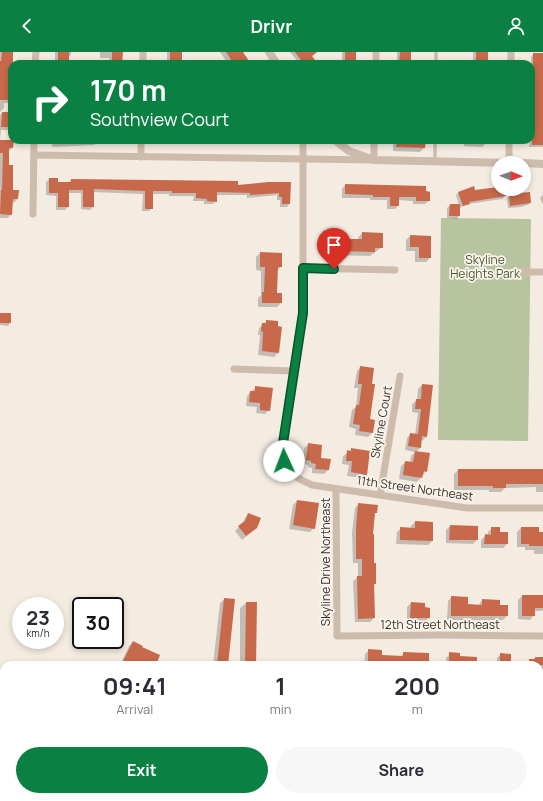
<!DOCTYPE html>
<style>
body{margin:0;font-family:Manrope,sans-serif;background:#f7f7f7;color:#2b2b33;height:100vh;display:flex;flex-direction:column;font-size:15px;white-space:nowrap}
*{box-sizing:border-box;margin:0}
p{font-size:13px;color:#7c7c81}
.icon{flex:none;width:22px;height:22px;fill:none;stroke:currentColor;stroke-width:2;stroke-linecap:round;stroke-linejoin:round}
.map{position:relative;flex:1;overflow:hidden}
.drawer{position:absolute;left:0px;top:609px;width:543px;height:140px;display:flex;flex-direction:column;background:#fff;border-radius:12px 12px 0 0;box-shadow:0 2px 6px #0003}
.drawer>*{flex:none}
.top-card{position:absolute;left:8px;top:8px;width:527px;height:84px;border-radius:12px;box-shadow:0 2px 6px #0003;background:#0b8043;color:#fff;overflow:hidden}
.needle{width:26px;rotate:91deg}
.controls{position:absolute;left:491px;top:104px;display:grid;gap:8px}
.controls a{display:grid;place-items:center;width:40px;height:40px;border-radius:50%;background:#fff;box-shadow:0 2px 6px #0003;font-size:20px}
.speed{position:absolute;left:12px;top:545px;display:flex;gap:8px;font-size:20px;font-weight:700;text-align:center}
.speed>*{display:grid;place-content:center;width:52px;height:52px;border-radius:50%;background:#fff;box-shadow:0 2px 6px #0003;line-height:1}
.speed small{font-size:10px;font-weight:400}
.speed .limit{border:2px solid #111;border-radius:6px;background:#fff;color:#111}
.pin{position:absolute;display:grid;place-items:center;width:34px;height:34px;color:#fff;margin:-41px -17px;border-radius:50% 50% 50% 0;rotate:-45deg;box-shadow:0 0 4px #0007}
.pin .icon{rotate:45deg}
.me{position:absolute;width:44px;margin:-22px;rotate:358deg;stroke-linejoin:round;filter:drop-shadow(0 0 3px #0008)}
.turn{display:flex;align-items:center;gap:14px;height:84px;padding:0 16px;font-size:18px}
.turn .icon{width:52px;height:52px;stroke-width:2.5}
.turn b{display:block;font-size:28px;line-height:34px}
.eta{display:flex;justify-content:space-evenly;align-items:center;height:68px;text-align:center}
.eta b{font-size:24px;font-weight:700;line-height:28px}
.action{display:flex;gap:8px;margin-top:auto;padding:8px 16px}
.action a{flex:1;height:46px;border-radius:24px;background:#0b8043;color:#fff;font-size:16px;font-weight:700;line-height:46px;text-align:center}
.action a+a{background:#f7f7f7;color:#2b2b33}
header{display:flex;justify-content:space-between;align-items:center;height:52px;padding:0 16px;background:#0b8043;color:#fff;font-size:18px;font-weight:700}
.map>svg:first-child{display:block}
</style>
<header><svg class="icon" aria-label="back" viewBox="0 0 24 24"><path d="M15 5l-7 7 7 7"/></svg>Drivr<svg class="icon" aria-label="person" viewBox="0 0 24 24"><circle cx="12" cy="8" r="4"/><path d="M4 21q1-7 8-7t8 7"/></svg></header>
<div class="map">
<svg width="543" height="749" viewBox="0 0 543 749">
<rect width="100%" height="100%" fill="#f4ebe1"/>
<polygon fill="#b8c4a0" points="441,166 531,167 528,389 438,388"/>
<g fill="#0003">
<polygon points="0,0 13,0 12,49 10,51 4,51 4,56 0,60"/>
<polygon points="55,0 71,0 71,3 68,5 68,12 55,12"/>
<polygon points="100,0 122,0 121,12 109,12 109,6 100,6"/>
<polygon points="167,0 181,0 181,9 177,12 167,12"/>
<polygon points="220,0 242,0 251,12 228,12"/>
<polygon points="290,0 317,0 311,5 316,12 300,12"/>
<polygon points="342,0 357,0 355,3 355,10 353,12 342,12"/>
<polygon points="397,0 409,0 410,12 397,12"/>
<rect x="473" y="0" width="14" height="12"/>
<polygon points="534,2 543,2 543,95 529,95 530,88 531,88 531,5"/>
<polygon points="2,61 12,61 12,75 8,78 1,78 0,89 12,96 8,100 8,114 12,139 17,147 14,151 12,150 11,162 8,166 0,166 0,63"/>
<polygon points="52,88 120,88 117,91 97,91 94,93 52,95"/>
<polygon points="156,88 169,88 166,92 156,92"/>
<polygon points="181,88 276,88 273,91 181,91"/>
<polygon points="393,88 425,88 424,96 420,100 393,99"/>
<polygon points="464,88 486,88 486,91 482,95 464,94"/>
<polygon points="49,127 57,131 68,131 71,128 237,134 290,131 289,152 287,155 280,155 280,148 277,148 277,143 247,146 247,143 216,143 216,149 213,152 204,152 204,149 193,149 194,144 169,144 169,142 152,142 152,156 149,159 142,159 143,142 93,140 93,155 90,158 81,157 81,141 68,141 68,155 65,158 56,158 56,144 46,143 46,130"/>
<polygon points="345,133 425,140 429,149 425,152 413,152 413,149 398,148 398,154 395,157 387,157 387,148 370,148 370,146 342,146 342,137"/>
<polygon points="473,135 475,139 498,136 498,137 504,137 505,144 502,147 468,152 459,156 459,164 457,167 447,166 447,156 450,153 459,153 456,143 458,141"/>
<polygon points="509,143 530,151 527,153 521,155 508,156 507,146"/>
<polygon points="543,143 543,153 540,146"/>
<polygon points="323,180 346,188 358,188 358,186 362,181 382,195 370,204 332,203 333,196 319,196 319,184"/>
<polygon points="410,184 430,206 426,210 415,210 415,199 406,199 406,188"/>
<polygon points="260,201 281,215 277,219 276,242 281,251 277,255 258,255 258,246 261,243 261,219 256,218 256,205"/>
<polygon points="0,262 10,262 10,271 8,274 0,273"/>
<polygon points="267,269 277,275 281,275 278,301 274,305 258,303 260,283 258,283 259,276"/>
<polygon points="361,315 372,381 368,385 355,383 356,377 349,375 352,358 356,355 358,336 354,336 357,319"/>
<polygon points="422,333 426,385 422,389 421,388 420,396 416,400 426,419 417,430 399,427 401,414 406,410 410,411 411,404 415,400 405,398 407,386 411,382 415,383 418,361 412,360 412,352 417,348 418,337"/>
<polygon points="256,335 269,358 265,362 256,361 257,355 246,354 247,344"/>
<polygon points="309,392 328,418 324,422 312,421 312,416 308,415 308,413 303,412 304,396"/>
<polygon points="351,398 366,422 362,426 347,424 349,413 342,412 343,404"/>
<polygon points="458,418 543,418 543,440 536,440 536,435 505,436 501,440 489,440 489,438 454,438 454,422"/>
<polygon points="297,449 314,476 310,480 289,477 293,453"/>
<polygon points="359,452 376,460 373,463 371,483 375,532 373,534 374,566 370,570 355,570 353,529 358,525 358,511 353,511 352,481 355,456"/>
<polygon points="249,462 256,476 242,488 235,479 242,472 245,466"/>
<polygon points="415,470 432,489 428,493 396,492 397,480 401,476 411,477 411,474"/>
<polygon points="450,474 477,488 473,492 446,491 446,478"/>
<polygon points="492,476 499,481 507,492 503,496 481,496 481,488 485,484 488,484 488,480"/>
<polygon points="521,476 538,481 543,481 543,502 534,502 534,498 525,498 525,495 517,495 517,480"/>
<polygon points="522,544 543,544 543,558 542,559 534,559 534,563 530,568 518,567 518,548"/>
<polygon points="452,545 467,553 478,554 482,548 499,554 507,564 503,568 447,568 448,549"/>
<polygon points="225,547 227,613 213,613 220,551"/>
<polygon points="246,551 255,613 240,613 240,556"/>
<polygon points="411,551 424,556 429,557 429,566 424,570 407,570 407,555"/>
<polygon points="133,590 133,613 120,613 129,594"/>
<polygon points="369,598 380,604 400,605 404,601 428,613 364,613 365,602"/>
<polygon points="450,602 459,605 476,613 446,613 446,606"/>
<polygon points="501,602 510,610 527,610 535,606 543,606 543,622 539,625 539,613 497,613 497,606"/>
<polygon points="171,609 178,613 167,613"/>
<polygon points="543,671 543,694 539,694 539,675"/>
<polygon points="539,747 543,747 543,749 537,749"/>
</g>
<g fill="#c8694b">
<polygon points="2,0 13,0 13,12 12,12 12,48 0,48 0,9 1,9"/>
<rect x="58" y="0" width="11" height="12"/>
<polygon points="112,0 123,0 122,12 112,12"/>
<rect x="170" y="0" width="12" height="9"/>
<polygon points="226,0 243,0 251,12 234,12"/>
<polygon points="295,0 317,0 312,4 318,12 304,12"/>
<rect x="345" y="0" width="11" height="11"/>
<polygon points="400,0 411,0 411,12 399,12"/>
<rect x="476" y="0" width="12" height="12"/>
<polygon points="533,1 543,1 543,93 532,93"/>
<polygon points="2,60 12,60 12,75 1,75"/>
<polygon points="0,88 14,88 13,96 9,96 9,113 13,113 13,138 19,138 18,147 13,147 12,163 0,162 1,138 2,138 3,101 0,101"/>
<polygon points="397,88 426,88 425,96 396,95"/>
<polygon points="49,126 58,126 58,130 71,130 71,127 238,129 238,133 268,130 291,130 290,152 282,152 282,145 279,145 279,141 250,143 250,141 217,140 217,150 207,149 207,147 196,146 196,141 172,141 172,139 153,139 153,157 145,157 145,139 94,137 94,155 83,155 83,138 69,138 69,155 58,155 58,141 49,141"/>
<polygon points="345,132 426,134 426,139 430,140 430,149 416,149 416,145 399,145 399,154 390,154 390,145 373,145 373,143 345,142"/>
<polygon points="474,134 475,138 498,135 498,137 505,137 506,144 469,150 470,152 463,154 458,140"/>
<polygon points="530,140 531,151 510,154 509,142"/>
<polygon points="450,152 460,152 460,164 449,164"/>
<polygon points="323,179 347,181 347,187 362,187 362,180 383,181 383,196 375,196 375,200 336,199 336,193 323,192"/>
<polygon points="410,183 431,184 431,206 419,206 419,195 410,195"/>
<polygon points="260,200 282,201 282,215 278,215 277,241 282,241 282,251 262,251 262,240 264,240 265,215 260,215"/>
<rect x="0" y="261" width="11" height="10"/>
<polygon points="266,268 278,269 278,274 282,275 279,301 262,299 263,280 261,279 262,271 266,271"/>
<polygon points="360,314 374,316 372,332 375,332 370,367 375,368 373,381 359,379 360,373 353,372 356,353 359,353 362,332 358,332"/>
<polygon points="422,332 433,333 427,385 422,384 421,396 408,394 410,381 418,382 421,357 415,357 416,347 421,347"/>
<polygon points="255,334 273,336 270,359 260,358 260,351 249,350 250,339 255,339"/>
<polygon points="308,391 322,393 321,406 331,407 329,418 315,417 316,412 311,411 311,409 306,408"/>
<polygon points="351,396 370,399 367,423 351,420 352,409 346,409 347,398 351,399"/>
<polygon points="415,399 430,401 427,420 424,419 422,426 403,423 405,409 413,410"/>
<polygon points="458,417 543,417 543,432 506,432 506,436 493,436 493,434 458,434"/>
<polygon points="297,448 319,451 315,477 293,473"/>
<polygon points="358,451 378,453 377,461 375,461 373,482 374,482 374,511 376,511 376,532 374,532 375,566 358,567 357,524 362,524 362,507 356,507 356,476"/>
<polygon points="248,461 261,466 257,476 246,484 238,474 245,469"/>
<polygon points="415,469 433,470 433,489 400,488 400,475 415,476"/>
<polygon points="450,473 478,474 478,488 449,488"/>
<polygon points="491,475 500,475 500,480 508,480 508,492 484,492 485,482 491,483"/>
<polygon points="521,475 539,475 539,480 543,480 543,494 529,494 529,492 521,492"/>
<polygon points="522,543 543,543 543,556 535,556 535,564 522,564"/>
<polygon points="451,544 468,545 468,552 482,553 482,547 500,548 500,553 508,553 508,564 451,564"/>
<polygon points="224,546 235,547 228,613 217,613"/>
<polygon points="246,550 257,550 256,613 245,613"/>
<polygon points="411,550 425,551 425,555 430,556 430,566 410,566"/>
<polygon points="133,589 143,594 142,595 160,603 156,613 121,613"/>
<polygon points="368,597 382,598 382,603 403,604 403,600 429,601 429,613 368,613"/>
<polygon points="449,600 460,601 460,604 477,605 477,613 449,613"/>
<polygon points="500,601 511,602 511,613 500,613"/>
<polygon points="535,605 543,605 543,613 529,613 529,607 535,607"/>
</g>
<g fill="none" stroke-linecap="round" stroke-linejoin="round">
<g stroke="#cdbbac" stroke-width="3.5">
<polyline points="436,12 436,0"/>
<polyline points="435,109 435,88"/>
</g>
<g stroke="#cdbbac" stroke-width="7">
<polyline points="35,12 36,0"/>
<polyline points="143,12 143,0"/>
<polyline points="376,12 376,0"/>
<polyline points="511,12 511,0"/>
<path d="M303 88V261L283 391C284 417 288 423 312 433L467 456H543"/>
<polyline points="34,103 374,108 374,88"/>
<polyline points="141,105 141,88"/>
<polyline points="509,111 509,88"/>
<polyline points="33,162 34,88"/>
<polyline points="303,216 395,218"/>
<polyline points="512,220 543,220"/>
<polyline points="234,317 294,319"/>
<polyline points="336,437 337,584 441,583 543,584"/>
<polyline points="380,443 400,324"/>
</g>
<g stroke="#cdbbac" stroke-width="8">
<polyline points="269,0 277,12"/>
<polyline points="335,88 349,99 374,108 512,111"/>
<polyline points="524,111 543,112"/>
</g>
<g stroke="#6c584f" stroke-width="11">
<polyline points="0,690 4,692"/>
<polyline points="112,745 120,749"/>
</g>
</g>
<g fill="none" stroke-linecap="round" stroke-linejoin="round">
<defs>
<polyline id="route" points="284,409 283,391 303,261 303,216 334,217"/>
</defs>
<use href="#route" stroke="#07532c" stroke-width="10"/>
<use href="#route" stroke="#0b8043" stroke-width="7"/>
</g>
<g text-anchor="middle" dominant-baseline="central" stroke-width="3.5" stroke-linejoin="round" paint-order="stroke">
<g font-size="12" fill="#4a5a2e" stroke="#fbf5ee">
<text x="485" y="207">Skyline<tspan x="485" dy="14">Heights Park</tspan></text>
</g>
<g font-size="12" fill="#3b302b" stroke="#fbf5ee">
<text transform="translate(381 370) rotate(-80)">Skyline Court</text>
<text transform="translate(415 436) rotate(8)">11th Street Northeast</text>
<text transform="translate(325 510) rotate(-90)">Skyline Drive Northeast</text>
<text x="440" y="572">12th Street Northeast</text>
</g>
</g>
</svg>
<div class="controls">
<a><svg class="needle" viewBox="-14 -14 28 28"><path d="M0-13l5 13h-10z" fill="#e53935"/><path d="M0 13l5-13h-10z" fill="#7c7c81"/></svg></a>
</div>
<div class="speed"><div>23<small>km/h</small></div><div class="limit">30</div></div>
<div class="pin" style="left:334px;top:217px;background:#d93025"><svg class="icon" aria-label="arrive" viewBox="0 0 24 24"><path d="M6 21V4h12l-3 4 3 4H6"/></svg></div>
<svg class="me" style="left:284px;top:409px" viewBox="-20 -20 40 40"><circle r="19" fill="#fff"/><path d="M0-13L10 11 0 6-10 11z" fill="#0b8043"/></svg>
<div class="top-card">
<div class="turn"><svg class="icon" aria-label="right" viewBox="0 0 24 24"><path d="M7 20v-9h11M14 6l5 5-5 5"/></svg><div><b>170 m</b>Southview Court</div></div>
</div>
<section class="drawer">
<div class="eta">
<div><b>09:41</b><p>Arrival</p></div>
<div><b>1</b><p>min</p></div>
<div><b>200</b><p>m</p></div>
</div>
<div class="action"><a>Exit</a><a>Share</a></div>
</section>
</div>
